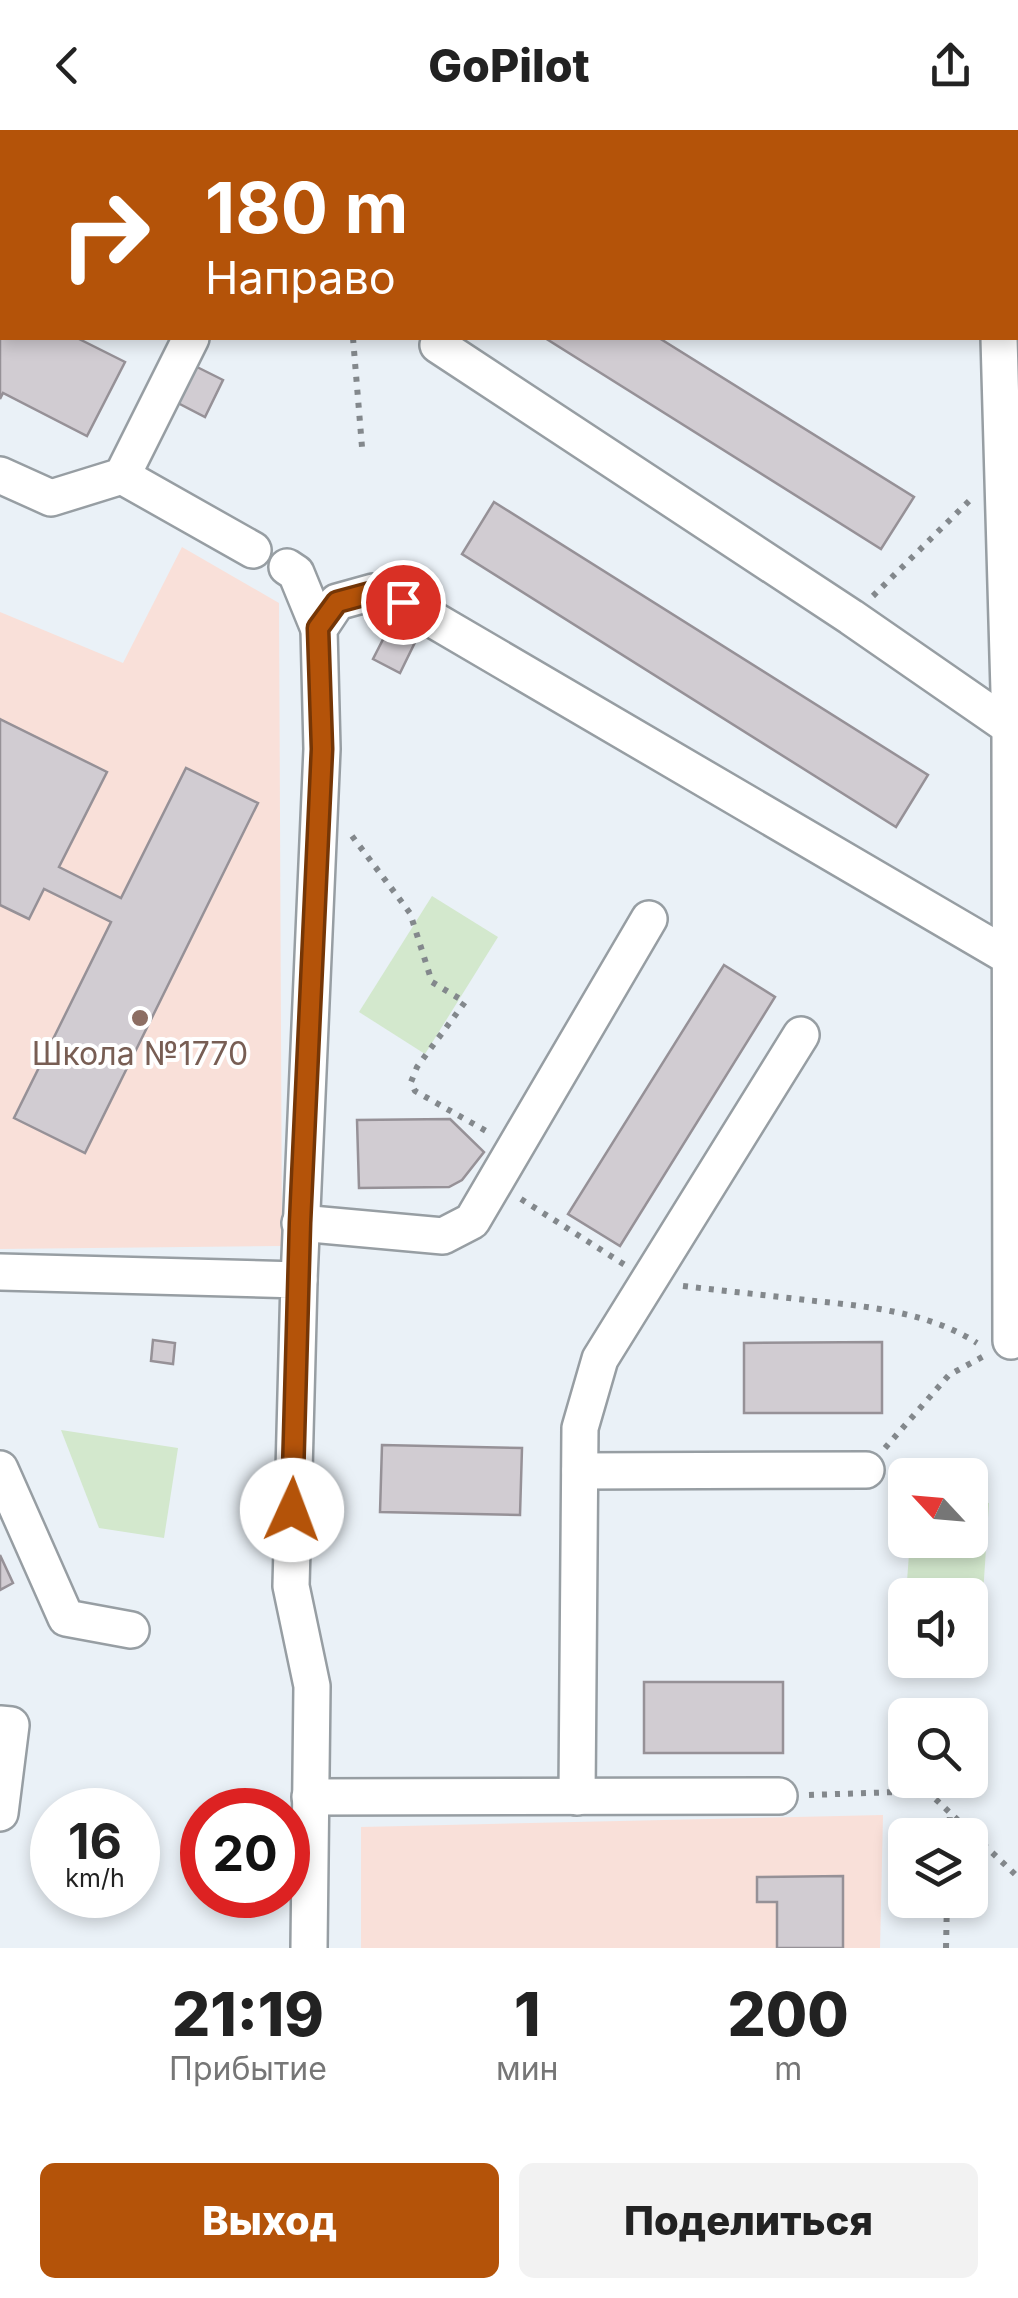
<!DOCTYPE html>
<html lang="ru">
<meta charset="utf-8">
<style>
body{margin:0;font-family:Inter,sans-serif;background:#f2f2f2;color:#222;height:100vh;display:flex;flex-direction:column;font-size:38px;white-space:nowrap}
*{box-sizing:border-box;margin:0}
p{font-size:32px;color:#767676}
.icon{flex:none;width:55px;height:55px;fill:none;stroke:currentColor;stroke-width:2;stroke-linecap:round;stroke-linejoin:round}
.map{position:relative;height:1818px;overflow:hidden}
.sheet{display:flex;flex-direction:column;background:#fff;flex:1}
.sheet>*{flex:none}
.top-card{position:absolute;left:0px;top:0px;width:1020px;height:210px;box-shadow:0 5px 15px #0003;background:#b45309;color:#fff;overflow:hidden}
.needle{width:65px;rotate:296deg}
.tools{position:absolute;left:888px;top:1328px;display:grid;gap:20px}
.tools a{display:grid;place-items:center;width:100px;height:100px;border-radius:15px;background:#fff;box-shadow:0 5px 15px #0003;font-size:50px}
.speed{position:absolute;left:30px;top:1658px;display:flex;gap:20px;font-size:50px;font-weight:700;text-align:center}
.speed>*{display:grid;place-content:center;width:130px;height:130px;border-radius:50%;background:#fff;box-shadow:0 5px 15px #0003;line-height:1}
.speed small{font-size:25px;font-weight:400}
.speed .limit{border:15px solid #d22;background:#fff;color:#111}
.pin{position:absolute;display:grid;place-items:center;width:85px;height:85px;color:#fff;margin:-42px;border:5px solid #fff;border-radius:50%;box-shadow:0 2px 10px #0007}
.me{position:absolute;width:110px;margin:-55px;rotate:2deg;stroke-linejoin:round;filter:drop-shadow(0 0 8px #0008)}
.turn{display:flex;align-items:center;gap:35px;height:210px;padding:0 40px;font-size:45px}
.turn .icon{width:130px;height:130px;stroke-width:2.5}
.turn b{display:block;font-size:70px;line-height:85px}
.eta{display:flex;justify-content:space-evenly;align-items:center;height:170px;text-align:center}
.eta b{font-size:60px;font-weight:800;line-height:70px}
.button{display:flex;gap:20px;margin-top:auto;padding:20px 40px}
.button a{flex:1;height:115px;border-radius:15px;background:#b45309;color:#fff;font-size:40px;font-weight:800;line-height:115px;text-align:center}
.button a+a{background:#f2f2f2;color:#222}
header{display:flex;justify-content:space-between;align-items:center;height:130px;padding:0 40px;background:#fff;font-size:45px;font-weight:800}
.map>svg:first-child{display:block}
</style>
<header><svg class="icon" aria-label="back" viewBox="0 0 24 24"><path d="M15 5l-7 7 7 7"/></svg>GoPilot<svg class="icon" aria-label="share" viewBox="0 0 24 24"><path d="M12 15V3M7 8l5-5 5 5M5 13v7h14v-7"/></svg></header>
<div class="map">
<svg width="1018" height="1818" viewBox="0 0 1018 1818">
<rect width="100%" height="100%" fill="#eaf1f7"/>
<g fill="#f9e0d9">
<polygon points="182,417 279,473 282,1116 0,1119 0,482 123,533"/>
<polygon points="883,1685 880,1818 361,1818 361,1697"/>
</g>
<g fill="#d3e8cd">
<polygon points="432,766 498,807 425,924 359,882"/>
<polygon points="61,1300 178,1318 164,1408 99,1398"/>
<polygon points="970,1371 989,1373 981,1495 970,1494 970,1465 906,1465 910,1410 970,1410"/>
</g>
<g fill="#d1ccd2" stroke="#969197" stroke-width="2.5">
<polygon points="0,0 108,0 106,2 2,2 2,84 0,82"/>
<polygon points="298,0 362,0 360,2 297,2"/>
<polygon points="655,0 769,0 773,2 659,2"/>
<polygon points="2,187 2,208 77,208 125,232 87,306 3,263 0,269 0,192"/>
<polygon points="545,208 659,208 914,367 881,419"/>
<polygon points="195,236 223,250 205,287 176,272"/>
<polygon points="494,372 928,645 896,697 462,424"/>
<polygon points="396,484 422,498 400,543 373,529"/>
<polygon points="0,589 107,642 59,737 121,768 186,638 258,673 85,1023 14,988 111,792 44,759 29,789 0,775"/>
<polygon points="724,835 775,867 620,1116 568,1084"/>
<polygon points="450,989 484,1022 462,1050 449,1057 359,1058 357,990"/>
<polygon points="153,1210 175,1213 173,1234 151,1231"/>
<polygon points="882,1212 882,1283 744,1283 744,1213"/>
<polygon points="382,1315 522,1318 520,1385 380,1382"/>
<polygon points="0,1425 13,1453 0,1460"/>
<rect x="644" y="1552" width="139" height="71"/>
<polygon points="843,1746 843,1818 777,1818 777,1772 757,1772 757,1747"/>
</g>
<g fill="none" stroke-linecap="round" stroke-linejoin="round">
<defs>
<g id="minor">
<polyline points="848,0 852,2"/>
<polyline points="201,2 203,0"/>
<polyline points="1001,2 1001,0"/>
<polyline points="0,99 2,100"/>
<polyline points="999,208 1010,597 1011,1211"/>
<polyline points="438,215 851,487 1010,597"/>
<polyline points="0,345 51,368 122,346 191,208"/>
<polyline points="122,346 253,420"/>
<polyline points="287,437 296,443 319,499"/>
<polyline points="300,1093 443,1106 472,1091 649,789"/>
<polyline points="0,1142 299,1150 291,1456 312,1556 309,1818"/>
<polyline points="299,1150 322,619 319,499 337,472 373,462 403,472 1011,828"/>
<polyline points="0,1339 66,1488 131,1500"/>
<polyline points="580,1341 866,1340"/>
<polyline points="0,1594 11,1595 0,1683"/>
<polyline points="310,1667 779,1666"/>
<polyline points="577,1667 580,1298 600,1229 801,905"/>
</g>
</defs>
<use href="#minor" stroke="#979ea3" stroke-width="40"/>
<g stroke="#83888c" stroke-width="6" stroke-dasharray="5 8" stroke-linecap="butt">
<polyline points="372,2 373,0"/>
<polyline points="353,208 362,317"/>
<polyline points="873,466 971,369"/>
<polyline points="352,706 410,783 432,852 465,872 417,937 411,952 415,961 488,1002"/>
<polyline points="521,1069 625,1135"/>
<path d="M683 1156C724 1161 765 1165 806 1170 863 1176 927 1181 977 1213"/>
<polyline points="885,1318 949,1245 984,1226"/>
<polyline points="809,1665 927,1661 1018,1747"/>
<polyline points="949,1705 950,1683"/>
<polyline points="946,1818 947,1770"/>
</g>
<use href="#minor" stroke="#fff" stroke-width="35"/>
</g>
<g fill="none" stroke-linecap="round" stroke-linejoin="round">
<defs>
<polyline id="route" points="292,1380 300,1093 322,619 318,498 337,472 374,462 403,472"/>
</defs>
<use href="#route" stroke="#753606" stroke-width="25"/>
<use href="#route" stroke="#b45309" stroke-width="18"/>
</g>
<circle fill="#8d6e63" stroke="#fff" stroke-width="4" cx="140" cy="888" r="10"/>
<g text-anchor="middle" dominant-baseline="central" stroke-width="8" stroke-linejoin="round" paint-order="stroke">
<g font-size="32" fill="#785e54" stroke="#fff">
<text x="140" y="923">Школа №1770</text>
</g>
</g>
</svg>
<div class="tools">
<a><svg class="needle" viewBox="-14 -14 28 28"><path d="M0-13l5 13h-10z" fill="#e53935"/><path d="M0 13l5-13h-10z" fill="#767676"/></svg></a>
<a><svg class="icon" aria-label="sound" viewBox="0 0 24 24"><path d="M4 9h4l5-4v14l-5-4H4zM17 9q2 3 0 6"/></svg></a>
<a><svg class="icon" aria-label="search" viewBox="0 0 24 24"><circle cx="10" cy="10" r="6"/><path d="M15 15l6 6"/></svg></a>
<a><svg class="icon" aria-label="layers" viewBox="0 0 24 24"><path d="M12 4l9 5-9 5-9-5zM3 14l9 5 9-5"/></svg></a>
</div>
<div class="speed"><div>16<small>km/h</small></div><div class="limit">20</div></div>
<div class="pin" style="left:403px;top:472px;background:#d93025"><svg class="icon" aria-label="arrive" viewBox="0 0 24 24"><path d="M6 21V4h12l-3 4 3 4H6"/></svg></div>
<svg class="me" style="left:292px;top:1380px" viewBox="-20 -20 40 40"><circle r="19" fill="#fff"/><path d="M0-13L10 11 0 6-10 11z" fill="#b45309"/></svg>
<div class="top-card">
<div class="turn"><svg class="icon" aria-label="right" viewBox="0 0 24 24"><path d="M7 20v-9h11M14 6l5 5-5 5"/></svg><div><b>180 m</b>Направо</div></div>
</div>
</div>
<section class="sheet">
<div class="eta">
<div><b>21:19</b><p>Прибытие</p></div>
<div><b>1</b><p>мин</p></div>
<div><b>200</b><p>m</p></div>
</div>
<div class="button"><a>Выход</a><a>Поделиться</a></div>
</section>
